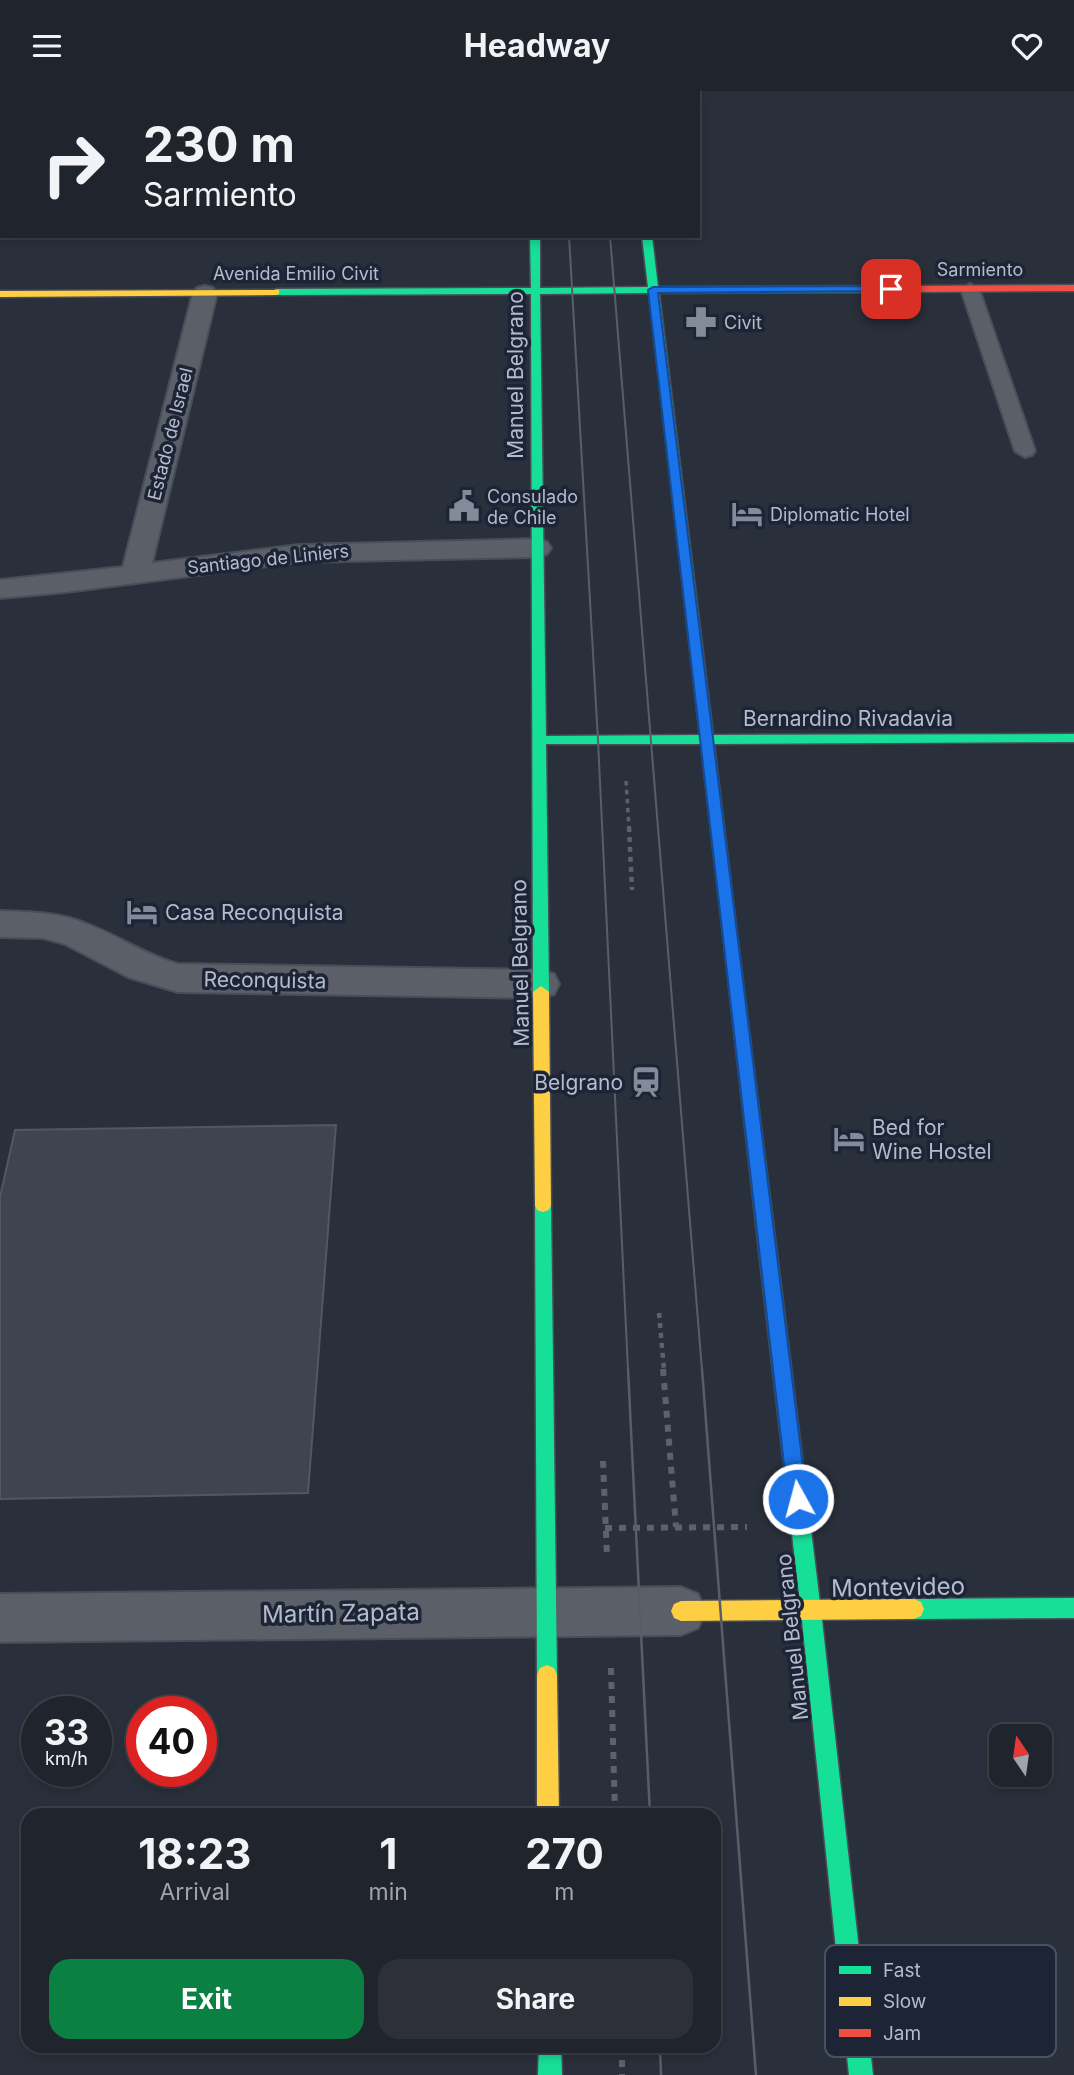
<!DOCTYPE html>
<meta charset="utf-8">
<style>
body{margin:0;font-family:Inter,sans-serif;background:#2d3038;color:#f1f3f6;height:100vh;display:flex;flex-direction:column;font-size:26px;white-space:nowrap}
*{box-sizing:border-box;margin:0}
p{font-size:23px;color:#a2a4a9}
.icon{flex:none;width:38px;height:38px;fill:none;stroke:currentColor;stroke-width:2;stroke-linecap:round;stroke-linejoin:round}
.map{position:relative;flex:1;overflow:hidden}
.details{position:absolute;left:21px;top:1717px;width:700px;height:245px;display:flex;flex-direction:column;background:#20242c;border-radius:21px;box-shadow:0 4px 10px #0003,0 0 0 2px #3d4148}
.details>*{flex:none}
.top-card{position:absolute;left:0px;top:0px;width:700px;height:147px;box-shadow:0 4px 10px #0003,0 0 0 2px #3d4148;background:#20242c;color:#f1f3f6;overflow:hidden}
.needle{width:46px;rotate:347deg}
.fabs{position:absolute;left:989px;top:1633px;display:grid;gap:14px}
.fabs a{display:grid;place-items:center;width:63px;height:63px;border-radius:14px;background:#20242c;box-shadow:0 4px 10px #0003,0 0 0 2px #3d4148;font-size:35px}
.speed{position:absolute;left:21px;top:1605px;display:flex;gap:14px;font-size:35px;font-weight:700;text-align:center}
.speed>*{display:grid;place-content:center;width:91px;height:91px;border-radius:50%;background:#20242c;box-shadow:0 4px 10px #0003,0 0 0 2px #3d4148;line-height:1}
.speed small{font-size:18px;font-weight:400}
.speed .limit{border:10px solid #d22;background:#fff;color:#111}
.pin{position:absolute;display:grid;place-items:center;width:60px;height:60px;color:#fff;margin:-30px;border-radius:14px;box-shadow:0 4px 10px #0006}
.me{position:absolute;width:77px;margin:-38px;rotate:353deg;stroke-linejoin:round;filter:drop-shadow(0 0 5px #0008)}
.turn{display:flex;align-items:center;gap:24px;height:147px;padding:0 28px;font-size:32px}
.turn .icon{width:91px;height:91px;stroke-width:2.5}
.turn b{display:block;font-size:49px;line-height:60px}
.eta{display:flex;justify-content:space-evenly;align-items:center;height:119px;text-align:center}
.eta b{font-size:42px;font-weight:700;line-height:49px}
.primary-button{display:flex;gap:14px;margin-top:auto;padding:14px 28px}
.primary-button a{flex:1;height:80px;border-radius:21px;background:#0b8043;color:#fff;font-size:28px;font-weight:700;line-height:80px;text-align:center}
.primary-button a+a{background:#2d3038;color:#f1f3f6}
header{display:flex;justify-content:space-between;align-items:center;height:91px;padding:0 28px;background:#20242c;font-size:32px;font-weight:700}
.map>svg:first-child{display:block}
</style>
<header><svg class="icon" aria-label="menu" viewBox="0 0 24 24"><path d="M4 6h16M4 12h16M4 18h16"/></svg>Headway<svg class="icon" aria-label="heart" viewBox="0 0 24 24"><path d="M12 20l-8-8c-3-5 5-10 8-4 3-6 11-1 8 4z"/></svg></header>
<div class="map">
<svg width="1074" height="1984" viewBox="0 0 1074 1984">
<rect width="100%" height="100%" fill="#2a303b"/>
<polygon fill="#3f444e" stroke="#525862" stroke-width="2" points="336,1034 308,1402 0,1408 0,1106 15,1039"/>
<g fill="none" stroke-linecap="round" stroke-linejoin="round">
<defs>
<polygon id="lane" points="970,193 979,198 1035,360 1032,364 1025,366 1015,360 961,198"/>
<g id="street">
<polygon points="205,195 213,197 217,202 152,472 299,454 537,448 547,451 551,457 547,463 537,466 299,471 66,501 0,507 0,489 123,476 193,202 197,197"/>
<path d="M0 820C30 821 59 821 87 833 119 845 145 864 178 873L541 879 554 883 559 893 554 903 541 907 178 901 128 886 65 853 43 847 0 846Z"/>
<polygon points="681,1496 698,1503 705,1520 698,1537 681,1544 0,1551 0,1503"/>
</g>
<g id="fast">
<path d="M530 145H540V197L648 196 642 145H652L658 196 918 195 923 198 918 201 659 202 713 644 1074 643V651L714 653 739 860 732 866 725 860 701 653H546L549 901 541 907 533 901 531 203 276 204 271 201 276 198 531 197ZM649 202 700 644 546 645 540 203Z"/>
<polygon points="543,1107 549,1109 551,1114 557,1584 554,1591 547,1594 540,1591 537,1584 535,1114 537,1109"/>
<polygon points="772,1187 778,1190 781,1195 821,1520 873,1984 849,1984 801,1520 763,1195 766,1190"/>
<polygon points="1074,1507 1074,1527 914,1528 907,1525 904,1518 907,1511 914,1508"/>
<polygon points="539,1955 561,1955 562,1984 538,1984"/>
</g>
<g id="slow">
<polygon points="625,0 633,0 634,2 626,2"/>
<polygon points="279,199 279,203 276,204 0,206 0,200"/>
<polygon points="541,895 549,901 551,1114 549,1119 543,1121 537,1119 535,1114 533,901"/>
<polygon points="914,1508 921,1511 924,1518 921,1525 914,1528 681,1530 674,1527 671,1520 674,1513 681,1510"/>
<polygon points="547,1574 554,1577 557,1584 559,1724 537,1724 537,1584 540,1577"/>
</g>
<g id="jam">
<rect x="529" y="0" width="8" height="2"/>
<polygon points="1074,194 1074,200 918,201 913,198 918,195"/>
<polygon points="732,854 739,860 781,1195 778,1200 772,1203 766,1200 763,1195 725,860"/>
</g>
</defs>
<use href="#lane" stroke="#484d57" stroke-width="4"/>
<use href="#street" stroke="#484d57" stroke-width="4"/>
<use href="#fast" stroke="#484d57" stroke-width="3"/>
<use href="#slow" stroke="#484d57" stroke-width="3"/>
<use href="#jam" stroke="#484d57" stroke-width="3"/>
<polyline stroke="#5c626a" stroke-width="3.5" stroke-dasharray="4.5 4.5" stroke-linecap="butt" points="626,690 629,737"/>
<g stroke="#5c626a" stroke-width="4.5" stroke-dasharray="5 5" stroke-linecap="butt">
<polyline points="629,736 632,799"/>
<polyline points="659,1222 664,1279"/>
</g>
<g stroke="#5c626a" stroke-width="6" stroke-dasharray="7 7" stroke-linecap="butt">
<polyline points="663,1278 676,1436"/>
<polyline points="603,1370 607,1466"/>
<polyline points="605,1437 747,1436"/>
<polyline points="611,1577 615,1724"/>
<polyline points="622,1955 622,1984"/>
</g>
<use href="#lane" fill="#5b5f67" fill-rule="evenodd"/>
<use href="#street" fill="#5b5f67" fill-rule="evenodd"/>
<use href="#fast" fill="#16e098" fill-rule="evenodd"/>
<use href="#slow" fill="#ffcf43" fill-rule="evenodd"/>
<use href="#jam" fill="#f24e42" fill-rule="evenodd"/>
<g stroke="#595d66" stroke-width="2">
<polyline points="569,145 598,649 628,1279"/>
<polyline points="610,145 702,1279"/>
</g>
<g stroke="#595d66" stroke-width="2.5">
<polyline points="628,1278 650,1724"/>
<polyline points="702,1278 756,1984"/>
<polyline points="660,1955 661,1984"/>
</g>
</g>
<polygon fill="#1a73e8" stroke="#114b97" stroke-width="2" points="891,195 895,196 895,200 658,202 807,1408 804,1414 798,1417 791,1414 788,1408 648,199 653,196"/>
<defs>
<symbol id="pharmacy-bare" viewBox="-9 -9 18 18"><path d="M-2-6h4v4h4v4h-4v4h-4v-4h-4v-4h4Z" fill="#848a99" stroke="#1d2436" stroke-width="2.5" paint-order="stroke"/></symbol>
<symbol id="civic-bare" viewBox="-9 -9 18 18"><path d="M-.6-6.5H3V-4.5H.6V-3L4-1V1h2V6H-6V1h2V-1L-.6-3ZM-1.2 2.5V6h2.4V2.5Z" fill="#848a99" stroke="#1d2436" stroke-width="2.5" paint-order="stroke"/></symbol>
<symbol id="hotel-bare" viewBox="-9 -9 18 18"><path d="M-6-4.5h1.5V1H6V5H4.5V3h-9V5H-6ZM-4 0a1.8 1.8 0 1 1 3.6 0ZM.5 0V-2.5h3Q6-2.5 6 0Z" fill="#848a99" stroke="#1d2436" stroke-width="2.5" paint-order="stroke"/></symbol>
<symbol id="station-bare" viewBox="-9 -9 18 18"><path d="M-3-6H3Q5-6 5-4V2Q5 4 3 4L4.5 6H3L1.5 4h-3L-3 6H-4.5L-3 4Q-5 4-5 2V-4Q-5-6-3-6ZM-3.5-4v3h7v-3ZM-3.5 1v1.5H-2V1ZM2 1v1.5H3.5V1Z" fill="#848a99" stroke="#1d2436" stroke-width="2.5" paint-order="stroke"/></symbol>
</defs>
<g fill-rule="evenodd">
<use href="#pharmacy-bare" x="679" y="209" width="44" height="44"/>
<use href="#civic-bare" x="442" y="393" width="44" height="44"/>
<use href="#hotel-bare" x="725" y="401" width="44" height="44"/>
<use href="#hotel-bare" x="120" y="799" width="44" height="44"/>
<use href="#station-bare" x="624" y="969" width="44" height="44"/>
<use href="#hotel-bare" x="827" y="1026" width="44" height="44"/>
</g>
<g text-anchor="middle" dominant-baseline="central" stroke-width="7" stroke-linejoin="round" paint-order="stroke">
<g font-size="18" fill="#b4bbcb" stroke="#1d2436">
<text x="980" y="178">Sarmiento</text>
<text x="296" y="182">Avenida Emilio Civit</text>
<text transform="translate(170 343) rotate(-76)">Estado de Israel</text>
<text transform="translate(268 468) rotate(-6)">Santiago de Liniers</text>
</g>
<g font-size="18" fill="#b4bbcb" stroke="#1d2436" text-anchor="start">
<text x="724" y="231">Civit</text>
<text x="487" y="405">Consulado<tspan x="487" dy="21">de Chile</tspan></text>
<text x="770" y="423">Diplomatic Hotel</text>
</g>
<g font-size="21" fill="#b4bbcb" stroke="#1d2436">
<text transform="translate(515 284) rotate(-90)">Manuel Belgrano</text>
<text x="848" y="627">Bernardino Rivadavia</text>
<text transform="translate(520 872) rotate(-91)">Manuel Belgrano</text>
<text transform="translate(265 889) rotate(1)">Reconquista</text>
<text transform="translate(792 1546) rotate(-96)">Manuel Belgrano</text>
</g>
<g font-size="21" fill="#b4bbcb" stroke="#1d2436" text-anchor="start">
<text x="165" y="821">Casa Reconquista</text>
<text x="623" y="991" text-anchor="end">Belgrano</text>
<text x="872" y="1036">Bed for<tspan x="872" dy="24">Wine Hostel</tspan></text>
</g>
<g font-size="24" fill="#b4bbcb" stroke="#1d2436">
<text transform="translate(898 1496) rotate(-1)">Montevideo</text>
<text transform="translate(341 1522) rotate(-1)">Martín Zapata</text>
</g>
</g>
<rect x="825" y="1854" width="231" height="112" rx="10" fill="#1d2436" stroke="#4a5163" stroke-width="2"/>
<rect x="839" y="1875" width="32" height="8" fill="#16e098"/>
<rect x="839" y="1906" width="32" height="9" fill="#ffcf43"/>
<rect x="839" y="1938" width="32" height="8" fill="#f24e42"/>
<g font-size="19" fill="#b4bbcb">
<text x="883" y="1886">Fast</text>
<text x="883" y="1917">Slow</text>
<text x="883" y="1949">Jam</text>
</g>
</svg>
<div class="fabs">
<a><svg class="needle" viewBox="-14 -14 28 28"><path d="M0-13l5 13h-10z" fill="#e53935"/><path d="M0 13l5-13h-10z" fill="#a2a4a9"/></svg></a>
</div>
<div class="speed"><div>33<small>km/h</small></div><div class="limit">40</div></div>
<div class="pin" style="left:891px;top:198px;background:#d93025"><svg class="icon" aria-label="arrive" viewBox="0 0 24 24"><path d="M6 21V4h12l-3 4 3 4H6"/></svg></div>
<svg class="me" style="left:798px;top:1408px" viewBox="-20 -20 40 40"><circle r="17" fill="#1a73e8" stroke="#fff" stroke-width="3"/><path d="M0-11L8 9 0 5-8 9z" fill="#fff"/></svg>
<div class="top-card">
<div class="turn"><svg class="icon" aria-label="right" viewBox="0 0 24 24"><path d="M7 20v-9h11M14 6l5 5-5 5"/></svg><div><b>230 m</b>Sarmiento</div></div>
</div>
<section class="details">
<div class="eta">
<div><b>18:23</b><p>Arrival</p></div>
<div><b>1</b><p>min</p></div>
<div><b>270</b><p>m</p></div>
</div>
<div class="primary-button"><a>Exit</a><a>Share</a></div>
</section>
</div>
